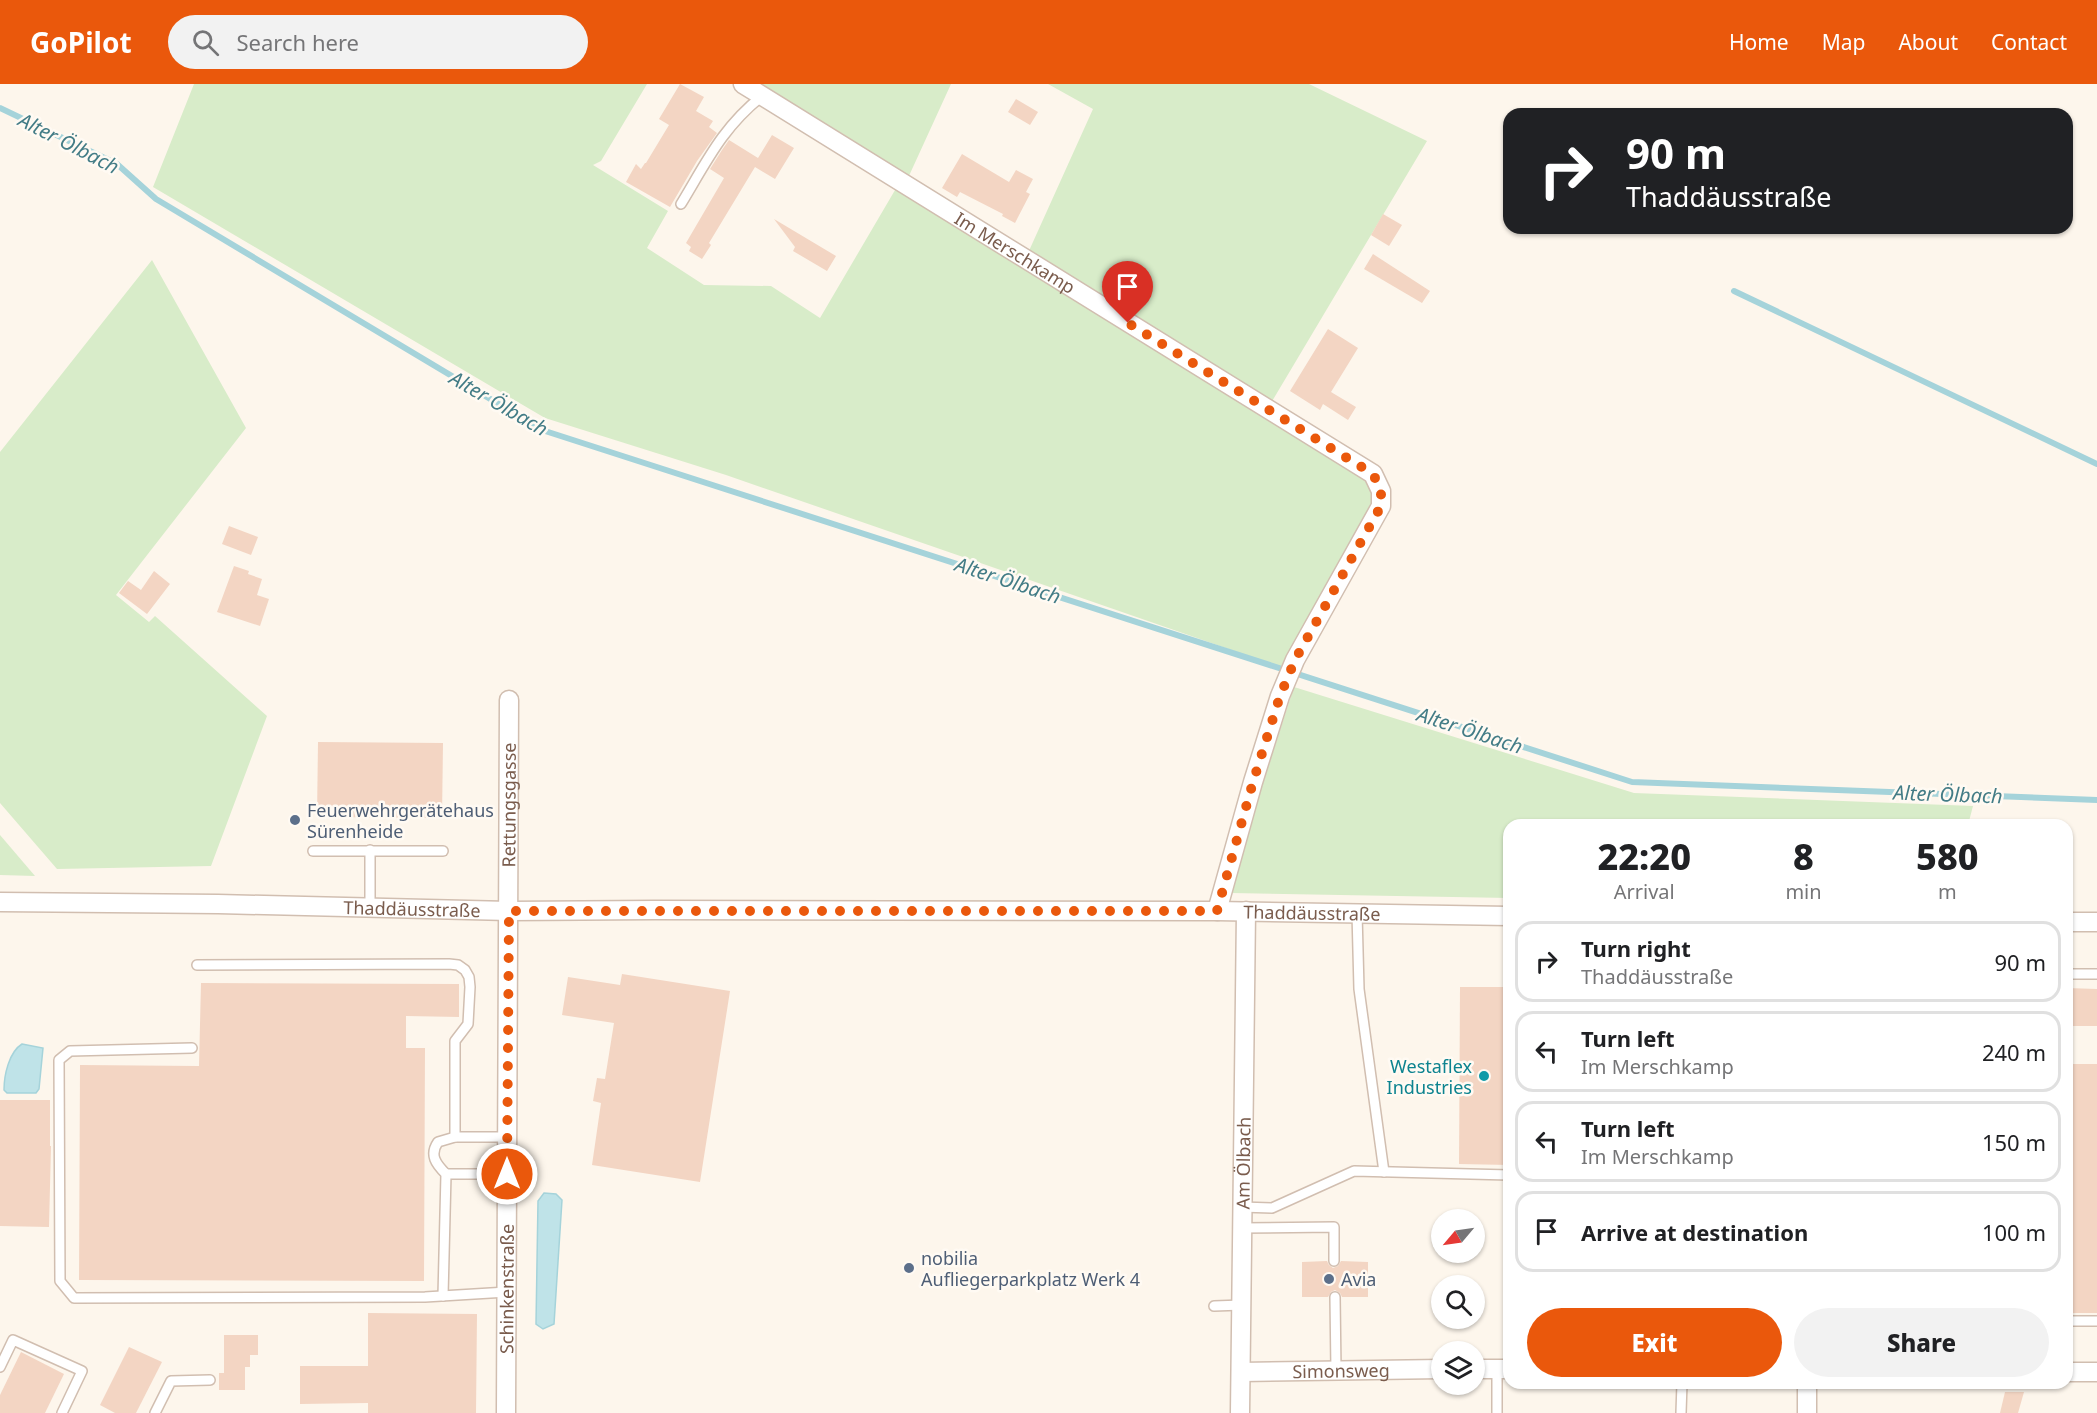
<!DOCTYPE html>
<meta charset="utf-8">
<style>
body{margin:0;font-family:"Noto Sans",sans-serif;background:#f2f2f2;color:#202124;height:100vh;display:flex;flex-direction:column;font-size:22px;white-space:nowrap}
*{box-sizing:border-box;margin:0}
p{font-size:20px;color:#757577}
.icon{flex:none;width:33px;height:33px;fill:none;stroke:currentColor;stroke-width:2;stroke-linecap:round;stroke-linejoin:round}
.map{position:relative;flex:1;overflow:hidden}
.panel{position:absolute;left:1503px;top:735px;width:570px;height:570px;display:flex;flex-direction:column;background:#fff;border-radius:18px;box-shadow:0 2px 4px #0004}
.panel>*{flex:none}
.banner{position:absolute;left:1503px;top:24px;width:570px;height:126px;border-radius:18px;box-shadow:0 2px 4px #0004;background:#202124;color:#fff;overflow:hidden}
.needle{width:39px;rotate:241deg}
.buttons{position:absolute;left:1431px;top:1125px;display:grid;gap:12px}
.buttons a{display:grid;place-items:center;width:54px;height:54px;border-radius:50%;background:#fff;box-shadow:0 2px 4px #0004;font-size:30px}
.pin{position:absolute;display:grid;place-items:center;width:51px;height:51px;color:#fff;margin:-62px -26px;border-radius:50% 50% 50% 0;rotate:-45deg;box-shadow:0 0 6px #0007}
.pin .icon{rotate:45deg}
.me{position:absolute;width:66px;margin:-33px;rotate:0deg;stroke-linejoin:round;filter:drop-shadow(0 0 4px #0008)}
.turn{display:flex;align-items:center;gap:21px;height:126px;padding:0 24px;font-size:27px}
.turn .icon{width:78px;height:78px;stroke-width:2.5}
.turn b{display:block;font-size:42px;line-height:51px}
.eta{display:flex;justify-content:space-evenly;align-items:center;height:102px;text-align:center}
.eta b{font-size:36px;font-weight:800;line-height:42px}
.cta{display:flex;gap:12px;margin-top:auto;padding:12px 24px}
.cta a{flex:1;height:69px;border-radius:36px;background:#ea580c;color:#fff;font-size:24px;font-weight:800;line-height:69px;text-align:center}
.cta a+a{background:#f2f2f2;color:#202124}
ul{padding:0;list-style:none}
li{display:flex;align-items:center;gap:18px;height:81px;margin:0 12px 9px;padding:0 12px;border:3px solid #e0e0e0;border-radius:18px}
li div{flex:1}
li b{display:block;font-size:22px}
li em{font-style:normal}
header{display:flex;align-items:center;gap:36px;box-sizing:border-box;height:84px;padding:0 30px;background:#ea580c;color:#fff}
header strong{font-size:28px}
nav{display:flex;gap:33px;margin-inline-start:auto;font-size:21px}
.search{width:420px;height:54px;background:#f2f2f2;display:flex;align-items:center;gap:15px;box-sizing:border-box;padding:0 21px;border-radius:33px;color:#757577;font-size:22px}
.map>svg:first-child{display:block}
</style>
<header>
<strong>GoPilot</strong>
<div class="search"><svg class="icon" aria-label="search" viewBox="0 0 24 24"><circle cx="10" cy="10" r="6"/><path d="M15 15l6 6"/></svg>Search here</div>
<nav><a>Home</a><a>Map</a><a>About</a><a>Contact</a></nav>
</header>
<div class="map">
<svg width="2097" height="1329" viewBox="0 0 2097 1329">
<rect width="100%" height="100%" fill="#fdf6ec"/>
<g fill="#d8ecc9">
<polygon points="194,0 647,0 601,77 593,81 668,127 647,164 704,201 771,202 820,234 898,101 1366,394 1373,407 1374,420 1281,583 726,391 545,334 153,103"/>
<polygon points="759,0 951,0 908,94 843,50"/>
<polygon points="1048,0 1309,0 1427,57 1271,319 1028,169 1093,25"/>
<polygon points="152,176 246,344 116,511 149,538 155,532 267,632 211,782 57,785 0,719 0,368"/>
<polygon points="1294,603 1634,709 1973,722 1968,741 1509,741 1509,814 1231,809 1263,699"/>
<polygon points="0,751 35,792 0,791"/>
</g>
<g fill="#bfe3e8" stroke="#a5d3da" stroke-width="1.5">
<path d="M22 960 43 964 39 1005 36 1009H7L4 1006C4 991 9 968 22 960Z"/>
<polygon points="544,1109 556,1110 562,1116 554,1240 543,1245 536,1240 538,1117"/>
</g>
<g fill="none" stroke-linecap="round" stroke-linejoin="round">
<g stroke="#a5d3da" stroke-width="6">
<polyline points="0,24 117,80 156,115 542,346 1632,698 2097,716"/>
<polyline points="1734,207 2097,380"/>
</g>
</g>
<g fill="#f3d5c3">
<polygon points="680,0 704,13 696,27 713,37 709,43 717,49 697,77 670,123 626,98 636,80 641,85 645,79 646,79 669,41 659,35"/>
<polygon points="1016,15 1038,28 1030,41 1008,28"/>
<polygon points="772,51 794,64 775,95 755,83 709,159 711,161 702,175 689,167 691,163 686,159 724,94 710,85 722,66 729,56 758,74"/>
<polygon points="962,70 1009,98 1016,86 1033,95 1026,108 1030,110 1015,139 1002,132 1003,130 960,108 957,113 942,104"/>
<polygon points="1383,130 1402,141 1389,162 1371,151"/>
<polygon points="774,135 836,172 827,187 793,167 795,163"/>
<polygon points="1373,170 1430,207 1422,219 1364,185"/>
<polygon points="1328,245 1358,264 1331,308 1356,323 1348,336 1323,320 1320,326 1290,307"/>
<polygon points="229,442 258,453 251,471 222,460"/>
<polygon points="234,482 249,487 248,490 262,495 257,511 269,515 260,542 217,528"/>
<polygon points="154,487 170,500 147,530 119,509 128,497 141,506"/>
<polygon points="318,658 443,659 442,734 317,733"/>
<polygon points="622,890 730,907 700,1098 592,1081 601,1019 593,1017 597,994 605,995 614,939 562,931 568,893 620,901"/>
<polygon points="201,899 459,900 459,933 406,932 406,964 425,964 424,1197 79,1196 80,981 199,982"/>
<polygon points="1460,903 1509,903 1509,1081 1459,1080"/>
<polygon points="2067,904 2097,905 2097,942 2067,942"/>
<rect x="2067" y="980" width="30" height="249"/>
<polygon points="0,1016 50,1016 50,1062 51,1062 49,1143 0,1142"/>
<polygon points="1327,1177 1329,1181 1333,1184 1338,1182 1341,1177 1368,1178 1368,1213 1342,1213 1340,1209 1335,1206 1331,1208 1328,1213 1302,1213 1302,1178"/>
<polygon points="368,1229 477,1230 476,1329 368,1329 368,1319 300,1320 300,1282 368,1282"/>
<polygon points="224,1251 258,1251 258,1271 250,1271 250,1283 245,1283 245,1306 219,1306 219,1289 224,1289"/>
<polygon points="129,1263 162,1278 136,1329 115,1329 100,1321"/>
<polygon points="21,1268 64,1290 45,1329 0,1329 0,1311"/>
<polygon points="2005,1308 2024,1308 2018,1329 2000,1329"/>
</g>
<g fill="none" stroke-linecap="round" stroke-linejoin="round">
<defs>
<g id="service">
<path d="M681 120C707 77 722 44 762 12"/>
<polyline points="313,767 443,767"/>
<polyline points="370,825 370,766"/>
<polyline points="1357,829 1359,905 1384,1088"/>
<polyline points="197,881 449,880 458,881 465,886 469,893 470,903 468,940 455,957 455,1053"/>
<polyline points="2067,890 2097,890"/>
<polyline points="192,964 70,967 59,976 60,1197 74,1214 425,1213 507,1208"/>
<polyline points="446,1090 507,1090"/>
<polyline points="1241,1123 1272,1124 1354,1087 1509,1091"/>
<polyline points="1241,1144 1334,1143 1334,1177"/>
<path d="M443 1212 446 1090C436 1080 429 1071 438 1058L455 1053H508"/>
<polyline points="1335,1213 1336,1286"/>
<polyline points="1214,1222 1242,1221"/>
<polyline points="2067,1237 2097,1237"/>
<polyline points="0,1283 13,1256 82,1287 62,1329"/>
<polyline points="1497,1285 1497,1329"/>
<polyline points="155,1329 171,1297 210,1296"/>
<polyline points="1681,1329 1682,1299"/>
</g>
<g id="minor">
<path id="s1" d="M743 0 1373 390 1381 407V422L1295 576 1280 612 1253 698 1217 827"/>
<path id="s2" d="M0 818 218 820 509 827 655 826 1217 827 1509 832"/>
<polyline points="2067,838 2097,838"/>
<polyline points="1474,1285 1509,1285"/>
<path id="s3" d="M1241 1288 1442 1285"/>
<polyline points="2067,1288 2097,1288"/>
<polyline points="1807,1299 1807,1329"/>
<path id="s4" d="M506 1329 509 616"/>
<path id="s5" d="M1240 1329 1246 827"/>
</g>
</defs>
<use href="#service" stroke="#d1beb0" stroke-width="12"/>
<use href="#minor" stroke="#d1beb0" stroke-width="21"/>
<use href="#service" stroke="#fff" stroke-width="9"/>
<use href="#minor" stroke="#fff" stroke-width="18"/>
</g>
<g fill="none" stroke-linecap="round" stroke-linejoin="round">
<polyline stroke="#ea580c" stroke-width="10" stroke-dasharray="0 18" points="507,1090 509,827 1217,827 1253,698 1280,612 1295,576 1381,422 1381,406 1373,390 1128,239"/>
</g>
<g fill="#5c6f8a" stroke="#fffaf3" stroke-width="2">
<circle cx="295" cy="736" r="6"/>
<circle cx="909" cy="1184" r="6"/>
<circle cx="1329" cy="1195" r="6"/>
</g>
<circle fill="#0f9aa8" stroke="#fffaf3" stroke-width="2" cx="1484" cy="992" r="6"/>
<g text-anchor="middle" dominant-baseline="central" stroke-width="5" stroke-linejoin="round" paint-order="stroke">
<g font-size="18" fill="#7a5c4d" stroke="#fffaf3">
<text stroke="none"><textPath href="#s1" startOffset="320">Im Merschkamp</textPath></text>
<text stroke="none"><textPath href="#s4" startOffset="608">Rettungsgasse</textPath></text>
<text stroke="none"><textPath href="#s2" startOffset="412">Thaddäusstraße</textPath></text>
<text stroke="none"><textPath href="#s2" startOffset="1312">Thaddäusstraße</textPath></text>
<text stroke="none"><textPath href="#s5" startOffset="250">Am Ölbach</textPath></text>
<text stroke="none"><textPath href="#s4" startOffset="124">Schinkenstraße</textPath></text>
<text stroke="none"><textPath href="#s3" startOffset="100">Simonsweg</textPath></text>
</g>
<g font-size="18" fill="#4e5e75" stroke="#fffaf3" text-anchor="start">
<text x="307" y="726">Feuerwehrgerätehaus<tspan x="307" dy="21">Sürenheide</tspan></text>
<text x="921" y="1174">nobilia<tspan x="921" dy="21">Aufliegerparkplatz Werk 4</tspan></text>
<text x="1341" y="1195">Avia</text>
</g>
<g font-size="18" fill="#0d838f" stroke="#fffaf3" text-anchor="end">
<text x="1472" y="982">Westaflex<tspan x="1472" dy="21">Industries</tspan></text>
</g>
<g font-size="20" font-style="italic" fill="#437c86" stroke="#fffaf3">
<text transform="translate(69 59) rotate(27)">Alter Ölbach</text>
<text transform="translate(499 319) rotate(30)">Alter Ölbach</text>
<text transform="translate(1008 496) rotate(18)">Alter Ölbach</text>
<text transform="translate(1470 646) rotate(18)">Alter Ölbach</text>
<text transform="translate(1948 710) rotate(2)">Alter Ölbach</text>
</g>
</g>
</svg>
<div class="buttons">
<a><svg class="needle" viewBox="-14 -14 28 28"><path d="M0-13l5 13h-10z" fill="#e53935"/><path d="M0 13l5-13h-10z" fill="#757577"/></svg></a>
<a><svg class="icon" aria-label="search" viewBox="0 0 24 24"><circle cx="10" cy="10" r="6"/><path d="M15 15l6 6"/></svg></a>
<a><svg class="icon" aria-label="layers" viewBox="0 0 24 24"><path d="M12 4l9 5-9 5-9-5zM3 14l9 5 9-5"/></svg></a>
</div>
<div class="pin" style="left:1128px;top:239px;background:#d93025"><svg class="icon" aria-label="arrive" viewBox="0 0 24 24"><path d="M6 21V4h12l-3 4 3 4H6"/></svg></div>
<svg class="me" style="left:507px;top:1090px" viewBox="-20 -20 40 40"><circle r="17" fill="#ea580c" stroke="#fff" stroke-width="3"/><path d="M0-11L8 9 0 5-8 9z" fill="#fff"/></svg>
<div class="banner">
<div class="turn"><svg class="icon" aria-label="right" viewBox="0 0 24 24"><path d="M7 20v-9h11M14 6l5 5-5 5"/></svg><div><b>90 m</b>Thaddäusstraße</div></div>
</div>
<section class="panel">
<div class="eta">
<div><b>22:20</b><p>Arrival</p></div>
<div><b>8</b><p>min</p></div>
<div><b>580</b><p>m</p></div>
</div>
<ul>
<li><svg class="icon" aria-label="right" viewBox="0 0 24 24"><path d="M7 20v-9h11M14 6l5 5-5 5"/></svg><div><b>Turn right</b><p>Thaddäusstraße</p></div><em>90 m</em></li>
<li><svg class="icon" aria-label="left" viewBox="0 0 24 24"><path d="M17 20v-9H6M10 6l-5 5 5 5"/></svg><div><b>Turn left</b><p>Im Merschkamp</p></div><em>240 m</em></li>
<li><svg class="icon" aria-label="left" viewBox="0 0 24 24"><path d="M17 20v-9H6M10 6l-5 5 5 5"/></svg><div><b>Turn left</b><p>Im Merschkamp</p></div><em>150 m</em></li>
<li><svg class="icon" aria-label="arrive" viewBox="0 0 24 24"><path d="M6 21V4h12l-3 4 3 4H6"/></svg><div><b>Arrive at destination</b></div><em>100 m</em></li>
</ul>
<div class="cta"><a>Exit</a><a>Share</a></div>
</section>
</div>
